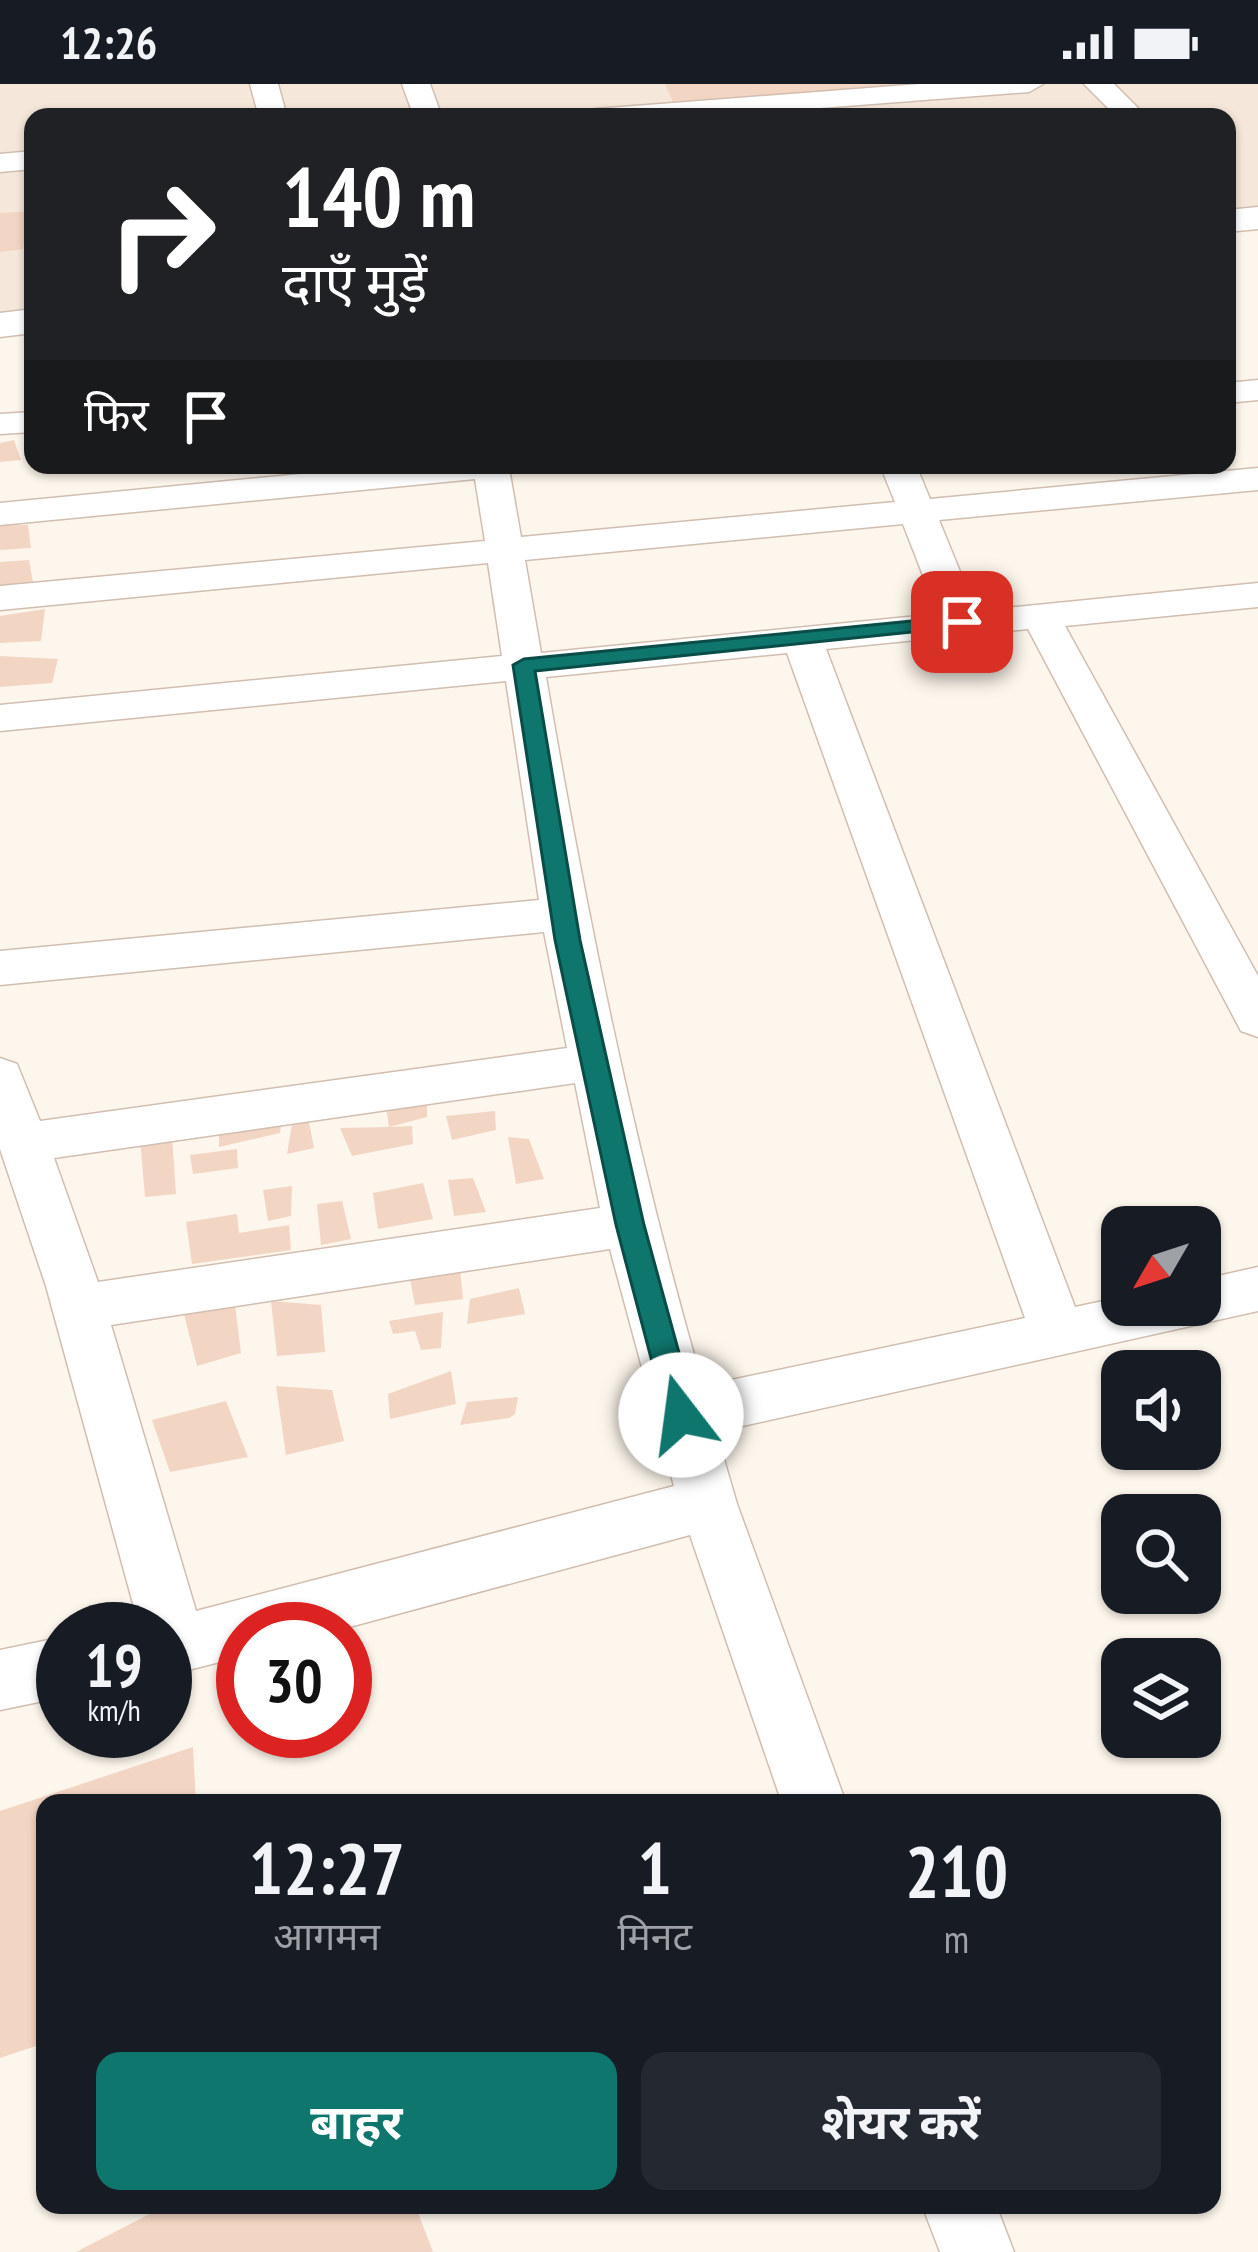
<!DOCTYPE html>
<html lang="hi">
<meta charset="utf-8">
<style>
body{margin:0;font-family:"PT Sans Narrow","Noto Sans Devanagari",sans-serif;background:#242831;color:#f1f3f6;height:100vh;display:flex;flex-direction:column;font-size:45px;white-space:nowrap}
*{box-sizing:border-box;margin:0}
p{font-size:39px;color:#9ea1a6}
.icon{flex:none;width:66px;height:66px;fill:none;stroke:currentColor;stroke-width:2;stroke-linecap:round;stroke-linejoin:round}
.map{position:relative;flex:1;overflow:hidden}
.side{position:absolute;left:36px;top:1710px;width:1185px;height:420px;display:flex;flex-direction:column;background:#171b24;border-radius:24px;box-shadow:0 3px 9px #0004}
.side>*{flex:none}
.banner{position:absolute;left:24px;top:24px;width:1212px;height:366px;border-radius:24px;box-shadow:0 3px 9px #0004;background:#202124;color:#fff;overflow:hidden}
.needle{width:78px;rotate:231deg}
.fabs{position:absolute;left:1101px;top:1122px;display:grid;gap:24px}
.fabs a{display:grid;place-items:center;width:120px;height:120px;border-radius:24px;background:#171b24;box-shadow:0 3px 9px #0004;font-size:60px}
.speed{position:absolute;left:36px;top:1518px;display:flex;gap:24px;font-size:60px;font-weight:700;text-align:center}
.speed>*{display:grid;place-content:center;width:156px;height:156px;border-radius:50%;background:#171b24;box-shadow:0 3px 9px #0004;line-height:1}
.speed small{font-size:30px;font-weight:400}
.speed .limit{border:18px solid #d22;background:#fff;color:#111}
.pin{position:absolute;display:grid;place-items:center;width:102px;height:102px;color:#fff;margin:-51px;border-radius:24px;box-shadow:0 6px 18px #0006}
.me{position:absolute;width:132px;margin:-66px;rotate:345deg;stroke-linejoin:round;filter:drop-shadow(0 0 9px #0008)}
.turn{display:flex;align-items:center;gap:42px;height:252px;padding:0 60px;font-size:54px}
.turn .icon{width:156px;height:156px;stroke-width:2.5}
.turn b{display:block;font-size:84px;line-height:102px}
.then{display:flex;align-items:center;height:114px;padding:0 60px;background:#0003;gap:24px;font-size:45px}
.eta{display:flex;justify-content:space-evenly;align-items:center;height:204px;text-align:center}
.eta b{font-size:72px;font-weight:700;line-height:84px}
.action{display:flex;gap:24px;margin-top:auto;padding:24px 60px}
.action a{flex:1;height:138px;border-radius:24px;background:#0f766e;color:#fff;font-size:48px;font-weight:700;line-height:138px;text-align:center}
.action a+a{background:#242831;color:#f1f3f6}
.status{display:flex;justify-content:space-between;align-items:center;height:84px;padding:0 60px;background:#171b24;direction:ltr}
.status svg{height:33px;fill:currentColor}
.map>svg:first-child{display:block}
</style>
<div class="status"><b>12:26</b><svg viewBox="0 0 49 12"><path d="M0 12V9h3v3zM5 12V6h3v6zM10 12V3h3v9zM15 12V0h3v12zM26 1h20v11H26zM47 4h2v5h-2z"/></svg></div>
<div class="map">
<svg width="1258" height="2168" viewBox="0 0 1258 2168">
<rect width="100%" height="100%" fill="#fdf6ec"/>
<polygon fill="#f5e8da" points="0,0 1258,0 1258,123 1227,126 1227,33 33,33 33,238 0,242"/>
<g fill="#f3d5c3">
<polygon points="665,0 959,0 676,25"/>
<polygon points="33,127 23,165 0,168 0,129"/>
<polygon points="14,356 21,376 0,378 0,359"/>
<polygon points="0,441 28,441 31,464 0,466"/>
<polygon points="29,476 33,499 0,501 0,478"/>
<polygon points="45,525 41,557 0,559 0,532"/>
<polygon points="0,572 58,575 52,599 0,603"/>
<polygon points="427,1015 427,1033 389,1043 412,1042 413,1060 352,1072 340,1044 389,1043 386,1023"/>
<polygon points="495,1027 496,1046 452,1056 446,1032"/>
<polygon points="308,1034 314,1064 287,1070 293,1035"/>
<polygon points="282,1035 280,1049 219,1063 219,1044"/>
<polygon points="172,1052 176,1110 145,1113 140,1055"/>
<polygon points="508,1053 529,1055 544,1095 516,1100"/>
<polygon points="237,1065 238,1084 193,1090 190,1071"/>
<polygon points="473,1094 486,1128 454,1132 448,1096"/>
<polygon points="423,1099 433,1135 378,1145 373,1109"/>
<polygon points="292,1102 291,1132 268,1137 263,1106"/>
<polygon points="342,1117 351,1155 321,1161 317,1120"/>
<polygon points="237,1130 239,1149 289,1141 291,1166 192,1180 186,1138"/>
<polygon points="460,1186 463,1215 415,1221 410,1195"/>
<polygon points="519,1204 525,1230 467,1240 470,1215"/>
<polygon points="271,1217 321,1221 325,1268 277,1272"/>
<polygon points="235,1221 241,1269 197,1282 182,1222"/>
<polygon points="443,1228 441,1264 421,1266 415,1247 393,1250 389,1237"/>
<polygon points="451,1287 456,1320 390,1335 388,1310"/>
<polygon points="276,1302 332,1306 344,1357 286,1371"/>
<polygon points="518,1313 515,1330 509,1334 460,1341 467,1318"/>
<polygon points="226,1317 248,1373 170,1388 152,1336"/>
<polygon points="193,1663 196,1719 45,1719 45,1959 0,1974 0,1727"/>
<polygon points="167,2121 415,2121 433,2168 76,2168"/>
</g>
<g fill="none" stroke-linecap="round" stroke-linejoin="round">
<defs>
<g id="minor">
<polygon points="250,0 278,0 287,33 259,33"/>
<polygon points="402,0 430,0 442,33 414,33"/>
<polygon points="920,0 1043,0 1029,8 705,33 581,33 595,25"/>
<polygon points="1084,0 1114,0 1147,33 1117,33"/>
<polygon points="33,67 33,85 0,88 0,70"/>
<polygon points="1258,296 1258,316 1227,319 1227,299"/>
<polygon points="33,328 33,348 0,350 0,330"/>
<path d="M394 381H523L510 390 521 453 895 418 880 381H916L930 415 1258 384V406L939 436 976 527 1258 499V523L1065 542 1258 892V953L1241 947 1028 545 826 565 1075 1223 1122 1213V1221H1200V1196L1258 1183V1227L716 1348 737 1420 846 1719H782L690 1451 342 1545H243V1572L165 1592V1545H140L46 1202 0 1065V974L17 980 40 1037 567 964 544 848 0 901V867L539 816 506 597 0 647V621L502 572 488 479 0 526V502L485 457 475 395 0 441V419ZM903 440 938 530 541 569 525 476ZM787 569 1025 1234 703 1302C635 1068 587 833 546 593ZM575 999 600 1124 98 1198 54 1074ZM610 1165 674 1402 196 1527 111 1241Z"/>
<polygon points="63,1553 63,1613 0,1626 0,1566"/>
<polygon points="922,2121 996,2121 1014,2168 940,2168"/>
</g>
<g id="tertiary">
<polygon points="1258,123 1258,145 1227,148 1227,126"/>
<polygon points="33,225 33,249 0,253 0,229"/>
</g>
</defs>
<use href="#minor" stroke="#d1beb0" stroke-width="3"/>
<use href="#tertiary" stroke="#d1beb0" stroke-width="3"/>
<use href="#minor" fill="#fff" fill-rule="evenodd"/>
<use href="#tertiary" fill="#fff" fill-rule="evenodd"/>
</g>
<polygon fill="#0f766e" stroke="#0a4d48" stroke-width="3" points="962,532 972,538 969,542 535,587 580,856 644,1141 696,1331 692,1340 681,1344 671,1340 666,1331 616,1141 555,856 513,581 524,575"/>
</svg>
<div class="fabs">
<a><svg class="needle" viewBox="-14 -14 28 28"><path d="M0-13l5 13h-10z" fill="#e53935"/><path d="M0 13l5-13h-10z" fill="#9ea1a6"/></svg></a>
<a><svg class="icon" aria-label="sound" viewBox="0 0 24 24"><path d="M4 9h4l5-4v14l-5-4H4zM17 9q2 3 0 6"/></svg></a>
<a><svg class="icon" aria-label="search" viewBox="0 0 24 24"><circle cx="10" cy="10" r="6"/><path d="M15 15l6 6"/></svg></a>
<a><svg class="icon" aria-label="layers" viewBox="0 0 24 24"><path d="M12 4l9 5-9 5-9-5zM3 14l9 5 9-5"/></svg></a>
</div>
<div class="speed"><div>19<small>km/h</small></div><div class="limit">30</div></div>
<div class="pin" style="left:962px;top:538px;background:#d93025"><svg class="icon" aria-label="arrive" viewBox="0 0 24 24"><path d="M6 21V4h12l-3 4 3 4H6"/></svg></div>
<svg class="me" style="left:681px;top:1331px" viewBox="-20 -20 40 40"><circle r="19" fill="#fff"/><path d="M0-13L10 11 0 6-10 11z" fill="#0f766e"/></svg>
<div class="banner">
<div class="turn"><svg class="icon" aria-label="right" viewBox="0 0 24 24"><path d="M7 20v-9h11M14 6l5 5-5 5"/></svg><div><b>140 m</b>दाएँ मुड़ें</div></div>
<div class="then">फिर<svg class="icon" aria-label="arrive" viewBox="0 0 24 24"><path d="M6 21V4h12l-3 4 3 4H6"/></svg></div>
</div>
<section class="side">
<div class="eta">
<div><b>12:27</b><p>आगमन</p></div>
<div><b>1</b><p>मिनट</p></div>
<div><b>210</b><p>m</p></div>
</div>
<div class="action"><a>बाहर</a><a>शेयर करें</a></div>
</section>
</div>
